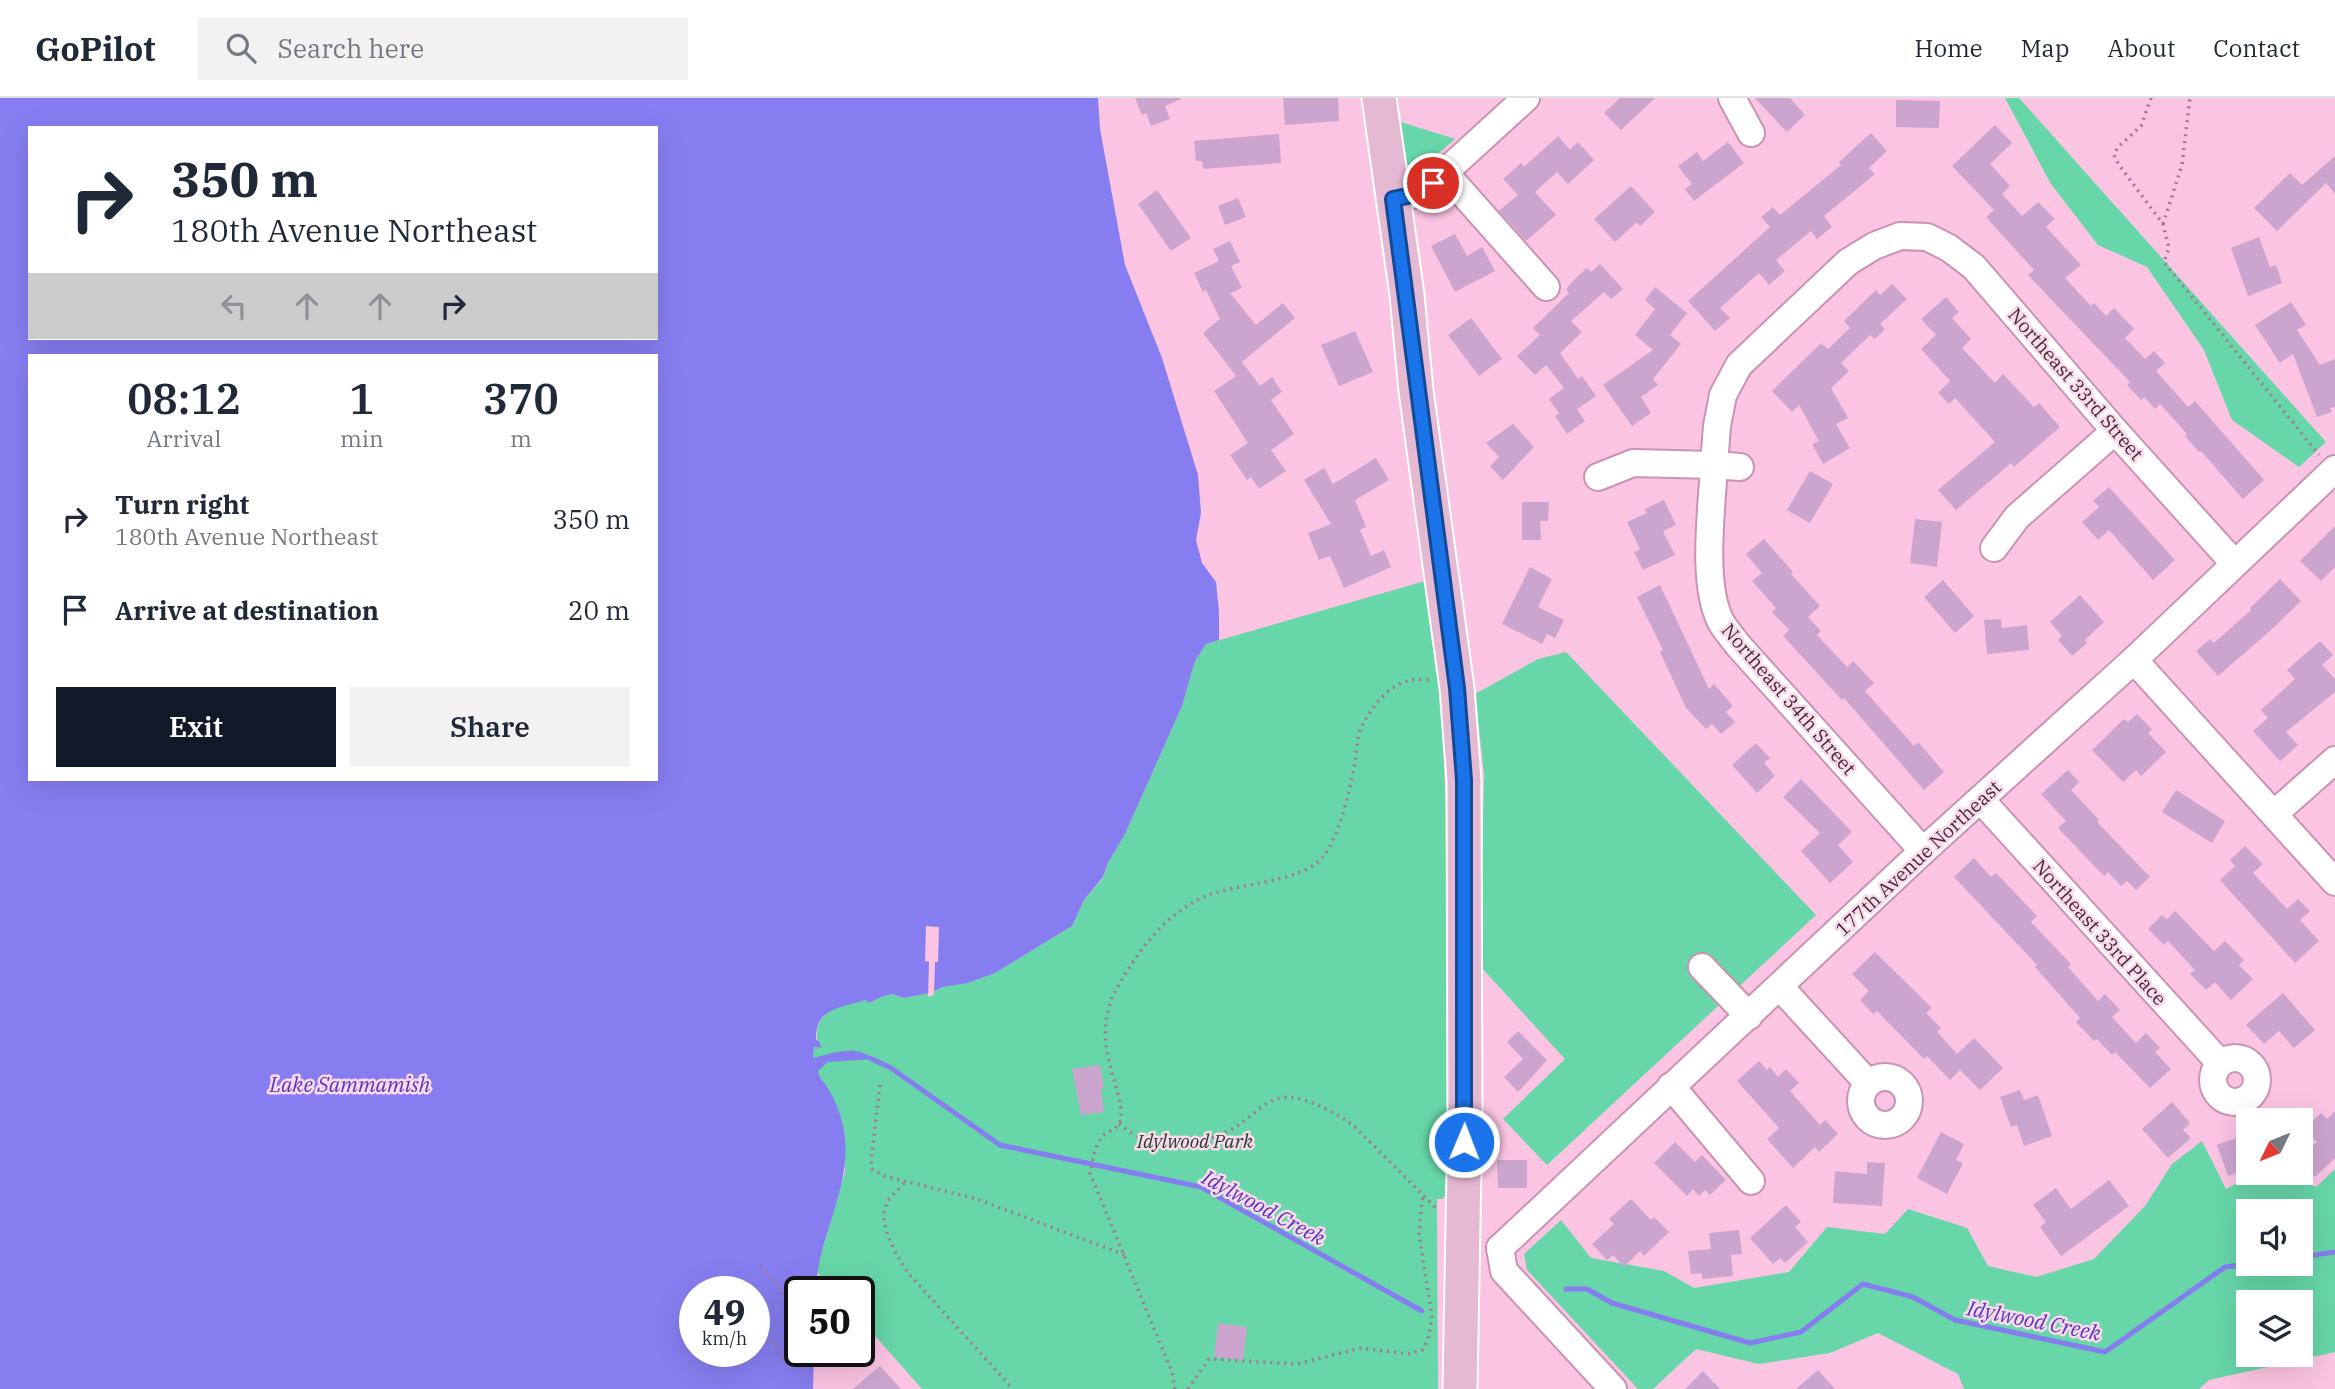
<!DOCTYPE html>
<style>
body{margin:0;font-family:"IBM Plex Serif",serif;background:#f2f2f3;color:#1f2937;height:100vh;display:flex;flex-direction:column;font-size:26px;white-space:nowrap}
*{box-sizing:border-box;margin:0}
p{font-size:23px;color:#747a83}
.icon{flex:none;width:38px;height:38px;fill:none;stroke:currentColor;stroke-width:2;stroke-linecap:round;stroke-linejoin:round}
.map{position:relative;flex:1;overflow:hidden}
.drawer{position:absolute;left:28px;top:256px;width:630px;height:427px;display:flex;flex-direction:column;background:#fff;border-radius:0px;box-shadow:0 7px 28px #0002}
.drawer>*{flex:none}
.guide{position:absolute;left:28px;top:28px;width:630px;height:214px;border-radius:0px;box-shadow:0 7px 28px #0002;background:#fff;color:#1f2937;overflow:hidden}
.needle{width:46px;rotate:227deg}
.tools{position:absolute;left:2236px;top:1010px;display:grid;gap:14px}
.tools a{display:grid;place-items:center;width:77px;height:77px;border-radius:0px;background:#fff;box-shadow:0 7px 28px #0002;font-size:35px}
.speed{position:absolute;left:679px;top:1178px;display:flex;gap:14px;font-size:35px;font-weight:700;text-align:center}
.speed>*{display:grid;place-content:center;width:91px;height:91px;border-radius:50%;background:#fff;box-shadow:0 7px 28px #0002;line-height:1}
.speed small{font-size:18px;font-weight:400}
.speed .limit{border:4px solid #111;border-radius:10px;background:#fff;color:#111}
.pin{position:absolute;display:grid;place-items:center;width:60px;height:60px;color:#fff;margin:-30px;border:4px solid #fff;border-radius:50%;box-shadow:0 2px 7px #0007}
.me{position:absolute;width:77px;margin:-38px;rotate:1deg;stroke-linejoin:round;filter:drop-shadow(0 0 5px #0008)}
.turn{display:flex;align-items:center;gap:24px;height:147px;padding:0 28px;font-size:32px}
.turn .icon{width:91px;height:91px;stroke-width:2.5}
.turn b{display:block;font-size:49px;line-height:60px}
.lanes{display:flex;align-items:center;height:66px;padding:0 28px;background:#0003;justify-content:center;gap:35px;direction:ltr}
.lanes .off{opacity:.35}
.eta{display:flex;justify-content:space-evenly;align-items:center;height:119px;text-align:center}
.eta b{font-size:42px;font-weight:600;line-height:49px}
.action{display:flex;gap:14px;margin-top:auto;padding:14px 28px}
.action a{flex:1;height:80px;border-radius:0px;background:#111827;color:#fff;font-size:28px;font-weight:600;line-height:80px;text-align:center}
.action a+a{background:#f2f2f3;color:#1f2937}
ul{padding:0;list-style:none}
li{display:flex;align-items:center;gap:21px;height:91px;padding:0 28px}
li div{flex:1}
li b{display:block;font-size:26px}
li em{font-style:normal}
header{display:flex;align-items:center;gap:42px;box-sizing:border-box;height:98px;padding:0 35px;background:#fff;border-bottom:2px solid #e0e1e3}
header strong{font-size:33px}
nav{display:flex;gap:38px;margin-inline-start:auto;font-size:24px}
.search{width:490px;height:63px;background:#f2f2f3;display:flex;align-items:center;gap:18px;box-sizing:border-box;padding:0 24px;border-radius:0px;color:#747a83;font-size:26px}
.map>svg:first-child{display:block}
</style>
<header>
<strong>GoPilot</strong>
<div class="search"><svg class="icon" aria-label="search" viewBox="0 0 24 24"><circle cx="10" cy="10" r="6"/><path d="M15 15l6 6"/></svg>Search here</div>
<nav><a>Home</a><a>Map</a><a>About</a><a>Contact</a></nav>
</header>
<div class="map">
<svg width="2335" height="1291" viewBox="0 0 2335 1291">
<rect width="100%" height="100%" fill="#fbc4e2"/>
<g fill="#67d6a8" fill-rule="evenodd">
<polygon points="2005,0 2019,0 2326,344 2299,369 2232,322 2204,252 2147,169 2098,147 2051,86"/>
<polygon points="1401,24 1455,41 1418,73 1406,65"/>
<path d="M1425 483 1442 613 1446 717 1447 1096 1442 1101H1437V1111L1438 1291H922L859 1220V1194L835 1193 816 1173 845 1074V1042L842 1024 827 988 819 980 813 960 814 949 820 950C811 930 822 913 843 907 850 904 858 904 865 902L869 905 881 899 892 896 904 900 930 895 943 889 968 885 995 875 1072 828 1084 802 1103 780 1108 765 1125 736 1182 608 1195 563 1206 546Z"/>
<polygon points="1566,554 1816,817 1547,1067 1503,1021 1565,961 1480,868 1484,675 1475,596 1538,561"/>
<path d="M2202 1043 2226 1091 2257 1074 2292 1075 2316 1089 2335 1071V1254L2209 1282 2199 1291H1964L1958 1276 1878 1235 1830 1255 1759 1266 1696 1251 1653 1291H1638L1527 1172 1524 1156 1561 1122 1591 1160 1664 1173 1694 1190 1789 1174 1827 1129 1885 1136 1908 1111 1967 1130 1988 1168 2036 1179 2094 1161 2145 1108 2172 1066ZM2249 1113H2301V1166H2249ZM2249 1204H2301V1256H2249Z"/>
</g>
<path fill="#867ef0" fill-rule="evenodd" d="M0 0H1098L1100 31 1125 167 1162 260 1198 377 1201 415 1196 442 1202 465 1216 484 1219 514V542L1206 546 1195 563 1182 608 1125 736 1108 765 1103 779 1084 802 1072 828 995 875 968 885 943 889 930 895 904 900 892 896 881 899 869 905 865 902C843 910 815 909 816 941L820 945 821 950 814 949 813 960C834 955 855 946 874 961L828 964 818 973C819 981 824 983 828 990 837 1005 844 1024 845 1041 850 1094 817 1141 816 1193L800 1194V1253H814L813 1291H0ZM30 30H656V240H30ZM30 257H656V681H30ZM695 1194H754V1253H695Z"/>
<polygon fill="#fbc4e2" points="926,828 939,829 938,864 935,864 934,897 928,899 929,864 925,863"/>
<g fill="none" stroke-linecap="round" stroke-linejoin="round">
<g stroke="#867ef0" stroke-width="5">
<polyline points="870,960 891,970 1000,1047 1201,1089 1422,1213"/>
<polyline points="2301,1159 2335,1154"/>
<polyline points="1566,1191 1587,1191 1612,1205 1750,1245 1801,1234 1863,1186 1913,1199 1955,1222 2105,1254 2225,1169 2252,1166"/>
</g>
</g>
<g fill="#cca5cf">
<polygon points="1135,0 1181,0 1181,1 1165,8 1170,21 1151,28 1146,15 1142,17"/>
<polygon points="1283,0 1338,0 1339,23 1285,27"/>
<polygon points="1620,0 1655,0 1621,32 1604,15"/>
<polygon points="1755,0 1790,0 1805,17 1787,34"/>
<polygon points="1896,2 1940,3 1939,30 1896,29"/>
<polygon points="1995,27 2012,45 1990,66 2010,88 2002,96 2022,118 2038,104 2055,121 2046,129 2081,167 2065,180 2091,208 2094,205 2106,218 2114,210 2134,231 2125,240 2145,261 2154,253 2165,265 2156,273 2188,309 2195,303 2264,382 2243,401 2201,353 2199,354 2185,338 2187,336 2160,306 2155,311 2144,299 2141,302 2127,287 2130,284 2028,177 2034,172 1986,119 1994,112 1952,68"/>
<polygon points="1871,35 1887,53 1869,70 1875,76 1824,118 1832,129 1817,141 1811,133 1776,162 1785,173 1769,187 1759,175 1720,210 1730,220 1715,233 1688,203 1770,129 1761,119 1773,109 1780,117 1841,67 1839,64"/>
<polygon points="1279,36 1281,65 1203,71 1202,63 1196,63 1194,43"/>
<polygon points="1558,38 1570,52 1578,44 1594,62 1568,86 1557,74 1535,94 1556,117 1526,143 1499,113 1518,97 1503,81 1521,65 1524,69"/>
<polygon points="1728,44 1744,65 1694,103 1685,91 1692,86 1678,68 1697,54 1703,63"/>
<polygon points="2335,58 2335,96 2326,85 2277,133 2254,110 2290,75 2302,87"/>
<polygon points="1631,88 1655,114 1640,128 1637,124 1615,144 1594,121"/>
<polygon points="1157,92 1191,140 1171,153 1138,106"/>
<polygon points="1238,100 1246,119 1225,127 1218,108"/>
<polygon points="1455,136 1467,158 1482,149 1495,173 1455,194 1431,148"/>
<polygon points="2259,139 2270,169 2276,167 2282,185 2248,198 2231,150"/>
<polygon points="1230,143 1240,164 1231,168 1242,190 1230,195 1256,227 1283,205 1295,220 1242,264 1260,288 1272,279 1282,294 1271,302 1294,336 1271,352 1286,373 1259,391 1251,379 1247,382 1230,357 1248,345 1214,293 1236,278 1203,235 1220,221 1206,192 1203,194 1194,175 1219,163 1213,151"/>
<polygon points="1600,166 1623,191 1611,201 1604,194 1571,223 1582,234 1560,255 1578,281 1582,278 1596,298 1577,311 1585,323 1567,336 1555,318 1559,315 1549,301 1564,290 1546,267 1535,277 1517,258 1540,237 1533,230 1569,195 1566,191 1576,180 1587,170 1591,174"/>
<polygon points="1892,186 1907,201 1880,226 1885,231 1875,241 1870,237 1841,265 1849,273 1831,290 1848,320 1836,326 1850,350 1823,366 1812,346 1819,343 1799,307 1792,314 1772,293 1821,245 1828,251 1850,230 1844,223 1876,192 1880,197"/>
<polygon points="1655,189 1687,215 1670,237 1681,246 1653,281 1658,287 1641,299 1651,315 1632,328 1603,287 1653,252 1635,237 1655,211 1645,202"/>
<polygon points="1946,199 1959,214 1952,220 1971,241 1962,250 1995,285 2003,276 2034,309 2039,305 2060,329 2014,369 2011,365 1956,412 1938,392 1995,344 1955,300 1949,306 1938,295 1950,283 1921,251 1936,237 1921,221"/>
<polygon points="2291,204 2306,227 2297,232 2320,267 2335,261 2335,309 2330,310 2332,314 2317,319 2293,256 2280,265 2255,227"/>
<polygon points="1471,220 1502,261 1479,278 1448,237"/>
<polygon points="1355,233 1373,274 1339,288 1321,247"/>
<polygon points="1513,326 1534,349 1503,382 1490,368 1499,359 1486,345"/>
<polygon points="1376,360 1389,382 1355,402 1366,429 1360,432 1371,458 1384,452 1391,469 1344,490 1330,458 1319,462 1308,435 1331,426 1304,382 1324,370 1333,386"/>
<polygon points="1810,373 1833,386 1810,425 1787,412"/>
<polygon points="2109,389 2175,462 2153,482 2109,432 2098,442 2082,424 2099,409 2093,403"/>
<polygon points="1664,402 1676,427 1663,433 1675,457 1643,472 1634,454 1640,451 1627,424 1647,415 1645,411"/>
<polygon points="1522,404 1549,404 1548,423 1540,423 1541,442 1522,442"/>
<polygon points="1915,421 1942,424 1937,469 1910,465"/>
<polygon points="2335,428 2335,469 2321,483 2300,463"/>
<polygon points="1764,441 1793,474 1791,476 1820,508 1808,519 1821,533 1817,537 1847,569 1853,563 1874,585 1865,593 1914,648 1918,644 1944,674 1924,692 1844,600 1842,602 1783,538 1789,532 1772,514 1776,510 1752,483 1762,475 1746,456"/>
<polygon points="1530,469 1552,481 1538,509 1564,522 1555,540 1547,536 1542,546 1502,526"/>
<polygon points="2280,481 2301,503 2271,532 2218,578 2196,553 2210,541 2214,545 2251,512 2250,510"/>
<polygon points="1943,482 1974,518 1955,535 1924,499"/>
<polygon points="1660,487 1709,591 1714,586 1733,608 1726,614 1735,624 1721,636 1712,626 1706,631 1686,610 1660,554 1663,552 1637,499"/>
<polygon points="2080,497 2104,524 2085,542 2087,545 2072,558 2058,542 2062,538 2050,524"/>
<polygon points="2001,521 2002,530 2027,527 2029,552 1987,556 1984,522"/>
<polygon points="2320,543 2333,557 2322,567 2335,581 2335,594 2286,634 2298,647 2280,663 2253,633 2268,620 2261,612 2295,581 2287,572"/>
<polygon points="2137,616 2152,631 2148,635 2166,654 2141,678 2136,672 2123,684 2092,652 2124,621 2128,624"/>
<polygon points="1756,645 1770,660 1764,665 1775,678 1757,695 1732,667"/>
<polygon points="2068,672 2079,684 2071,692 2099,722 2097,724 2150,779 2136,792 2127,783 2121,788 2108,774 2104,778 2058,730 2066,723 2041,696"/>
<polygon points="1801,681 1852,734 1838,747 1853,764 1830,785 1801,753 1820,735 1783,699"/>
<polygon points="2176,692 2225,723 2212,745 2162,714"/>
<polygon points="2245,748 2263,766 2253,775 2287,811 2298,801 2310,813 2300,822 2319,843 2295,865 2220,782 2235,768 2230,762"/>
<polygon points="1974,760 1991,779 1996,775 2037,818 2031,824 2071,866 2068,869 2098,903 2105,896 2120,912 2112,919 2136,945 2146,935 2160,950 2155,954 2171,971 2150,990 2115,954 2112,957 2097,941 2094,943 2076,924 2080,920 2035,869 2037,867 1954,779"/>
<polygon points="2175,813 2214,853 2225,843 2244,862 2239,867 2253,881 2231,902 2215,884 2206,892 2190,876 2195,872 2168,843 2164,847 2148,831 2162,817 2167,821"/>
<polygon points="1875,854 1932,910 1926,915 1941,930 1937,934 1957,956 1974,940 2003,970 1980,992 1960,972 1950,982 1927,958 1924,961 1877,913 1873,916 1860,902 1869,893 1852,876"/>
<polygon points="2283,895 2315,932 2294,950 2279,933 2264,946 2246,927"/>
<polygon points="1518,933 1547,962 1518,994 1504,979 1523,961 1507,944"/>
<polygon points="1759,963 1767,972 1770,969 1778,979 1786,971 1799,985 1790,993 1820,1027 1825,1022 1838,1036 1819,1054 1815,1049 1793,1070 1767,1041 1779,1030 1737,983"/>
<polygon points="1100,967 1104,990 1101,991 1104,1014 1081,1017 1072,971"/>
<polygon points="2020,992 2024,1002 2038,997 2052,1038 2024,1048 2017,1027 2011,1029 2000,999"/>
<polygon points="2172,1004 2190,1025 2183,1032 2191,1040 2168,1060 2142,1031"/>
<polygon points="2335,1013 2335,1060 2315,1079 2301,1064 2301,1059 2317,1044 2304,1030 2321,1015 2327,1021"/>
<polygon points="1941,1034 1964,1046 1956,1062 1963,1065 1947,1096 1917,1080"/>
<polygon points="2242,1038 2245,1046 2249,1044 2249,1071 2228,1078 2217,1047"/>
<polygon points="1675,1044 1695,1064 1702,1057 1726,1082 1710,1097 1705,1092 1699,1098 1693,1091 1687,1098 1654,1065"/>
<polygon points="1497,1062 1527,1062 1527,1090 1498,1090"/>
<polygon points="1867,1064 1885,1065 1882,1108 1833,1105 1835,1073 1867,1076"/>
<polygon points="2109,1082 2129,1108 2061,1158 2040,1129 2046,1124 2033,1107 2056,1090 2071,1111"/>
<polygon points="1631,1101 1651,1122 1654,1119 1669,1134 1644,1158 1640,1153 1624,1169 1613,1157 1607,1162 1592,1146 1614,1126 1609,1121"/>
<polygon points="1786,1107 1801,1124 1795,1129 1808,1144 1785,1165 1780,1160 1773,1166 1750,1140"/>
<polygon points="1739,1132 1742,1156 1731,1157 1733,1178 1702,1181 1702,1175 1691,1176 1688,1153 1711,1151 1709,1135"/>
<polygon points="1218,1225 1247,1229 1243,1262 1214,1259"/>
<polygon points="880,1268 901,1291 853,1291"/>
<polygon points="1818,1272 1835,1291 1796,1291"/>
<polygon points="1703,1273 1720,1291 1685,1291"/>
</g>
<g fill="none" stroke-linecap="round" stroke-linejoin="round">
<defs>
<g id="minor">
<polyline points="1732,0 1751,35"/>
<polyline points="1445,75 1546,189"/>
<polyline points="1393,101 1422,95 1526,0"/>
<path d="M1740 369 1714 367C1712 410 1701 486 1721 524 1725 531 1732 539 1737 546L1923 753"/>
<polyline points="1598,379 1633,365 1714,367 1717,328 1723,297 1739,267 1848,164 1874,148 1900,138 1927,139 1949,150 1974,169 2115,333 2234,465"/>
<polyline points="1994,450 2017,419 2115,333"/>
<polyline points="2134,562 2335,784"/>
<polyline points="1981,702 2220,965"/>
<polyline points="2275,715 2335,662"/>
<polyline points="1702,869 1749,918"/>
<polyline points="1780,889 1868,985"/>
<circle cx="2235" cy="982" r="22"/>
<circle cx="1885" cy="1003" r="24"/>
<polyline points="1671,988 1751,1083"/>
<polyline points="1500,1150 1923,753 2134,562 2335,371"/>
<polyline points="1500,1150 1504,1173 1613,1291"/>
</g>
<polyline id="major" points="1379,0 1407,197 1416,293 1457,590 1464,682 1465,1017 1460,1291"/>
</defs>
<use href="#minor" stroke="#c894b1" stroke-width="30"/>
<use href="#major" stroke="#fff" stroke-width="37"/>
<g stroke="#a07a8f" stroke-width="3.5" stroke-dasharray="2 5" stroke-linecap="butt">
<polyline points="2151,0 2141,28 2118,49 2114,57 2119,67 2163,126 2169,150 2164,164 2319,357"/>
<polyline points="2163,126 2182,67 2190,0"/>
<polyline points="880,987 871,1063 872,1071 884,1078 977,1101 1125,1157"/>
<path d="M1119 1026C1124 1029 1130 1035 1137 1038 1168 1052 1212 1045 1240 1026 1252 1018 1265 1003 1280 1000 1301 995 1338 1016 1354 1028L1437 1111"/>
<path d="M904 1085C899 1091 889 1099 886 1107 878 1129 897 1157 908 1175L1013 1291"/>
<polyline points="760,1168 800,1215"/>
<polyline points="766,1238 787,1264 816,1266"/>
<path d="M1175 1291 1172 1274 1090 1075C1093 1064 1094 1050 1101 1040 1108 1031 1121 1032 1121 1018 1122 1006 1117 993 1114 982 1104 949 1100 921 1117 890 1137 854 1165 816 1204 799 1234 785 1302 785 1323 759 1339 739 1349 695 1354 670 1357 656 1356 640 1362 628 1371 609 1390 586 1411 582 1418 581 1426 582 1432 582"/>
<polyline points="1188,1291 1209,1261 1297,1266 1361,1250 1409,1256 1422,1252 1428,1242 1432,1219 1419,1136 1422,1102 1424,1098"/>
</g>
<use href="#minor" stroke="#fff" stroke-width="26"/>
<use href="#major" stroke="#e6b9d3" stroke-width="33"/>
</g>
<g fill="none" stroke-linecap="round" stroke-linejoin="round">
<defs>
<polyline id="route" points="1433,85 1422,95 1393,101 1457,590 1464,682 1464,1044"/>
</defs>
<use href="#route" stroke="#114b97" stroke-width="18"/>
<use href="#route" stroke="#1a73e8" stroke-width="12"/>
</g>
<g text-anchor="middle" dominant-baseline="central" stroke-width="5" stroke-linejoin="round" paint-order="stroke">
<g font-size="19" fill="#412c38" stroke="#fad9eb">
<text transform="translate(2076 286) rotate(49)">Northeast 33rd Street</text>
<text transform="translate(1789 601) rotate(49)">Northeast 34th Street</text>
<text transform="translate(1918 760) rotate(-43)">177th Avenue Northeast</text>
<text transform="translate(2100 834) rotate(48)">Northeast 33rd Place</text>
</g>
<g font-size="19" font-style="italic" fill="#233e32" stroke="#fad9eb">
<text x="1195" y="1043">Idylwood Park</text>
</g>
<g font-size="21" font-style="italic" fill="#5239bd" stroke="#fad9eb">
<text x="350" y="986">Lake Sammamish</text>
<text transform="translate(1264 1109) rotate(28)">Idylwood Creek</text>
<text transform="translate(2034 1222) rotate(11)">Idylwood Creek</text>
</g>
</g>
</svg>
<div class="tools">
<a><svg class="needle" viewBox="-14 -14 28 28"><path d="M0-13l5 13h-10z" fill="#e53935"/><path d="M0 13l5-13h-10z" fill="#747a83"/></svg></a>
<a><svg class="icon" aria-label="sound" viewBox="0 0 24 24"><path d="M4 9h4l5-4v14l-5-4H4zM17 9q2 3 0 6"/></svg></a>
<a><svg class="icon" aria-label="layers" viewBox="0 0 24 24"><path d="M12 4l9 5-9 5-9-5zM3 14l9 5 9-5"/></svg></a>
</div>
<div class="speed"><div>49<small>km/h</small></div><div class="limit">50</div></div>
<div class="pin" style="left:1433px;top:85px;background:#d93025"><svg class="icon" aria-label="arrive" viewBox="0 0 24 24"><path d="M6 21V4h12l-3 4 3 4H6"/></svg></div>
<svg class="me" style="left:1464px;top:1044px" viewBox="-20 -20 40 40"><circle r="17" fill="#1a73e8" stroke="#fff" stroke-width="3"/><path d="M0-11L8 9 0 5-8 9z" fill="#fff"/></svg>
<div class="guide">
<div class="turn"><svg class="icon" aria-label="right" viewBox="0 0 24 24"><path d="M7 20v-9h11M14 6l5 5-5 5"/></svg><div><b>350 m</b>180th Avenue Northeast</div></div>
<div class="lanes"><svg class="icon off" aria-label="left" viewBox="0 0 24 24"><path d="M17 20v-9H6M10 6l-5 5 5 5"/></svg><svg class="icon off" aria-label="ahead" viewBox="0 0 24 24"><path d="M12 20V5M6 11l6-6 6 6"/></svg><svg class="icon off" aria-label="ahead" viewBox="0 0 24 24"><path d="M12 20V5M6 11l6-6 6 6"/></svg><svg class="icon" aria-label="right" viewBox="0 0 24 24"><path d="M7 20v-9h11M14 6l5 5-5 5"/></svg></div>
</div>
<section class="drawer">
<div class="eta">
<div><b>08:12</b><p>Arrival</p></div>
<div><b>1</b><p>min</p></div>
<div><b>370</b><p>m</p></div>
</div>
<ul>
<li><svg class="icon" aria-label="right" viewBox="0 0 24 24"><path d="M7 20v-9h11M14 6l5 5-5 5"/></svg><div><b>Turn right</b><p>180th Avenue Northeast</p></div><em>350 m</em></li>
<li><svg class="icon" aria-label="arrive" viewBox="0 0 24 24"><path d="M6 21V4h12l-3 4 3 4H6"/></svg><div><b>Arrive at destination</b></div><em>20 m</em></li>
</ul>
<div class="action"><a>Exit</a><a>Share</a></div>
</section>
</div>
